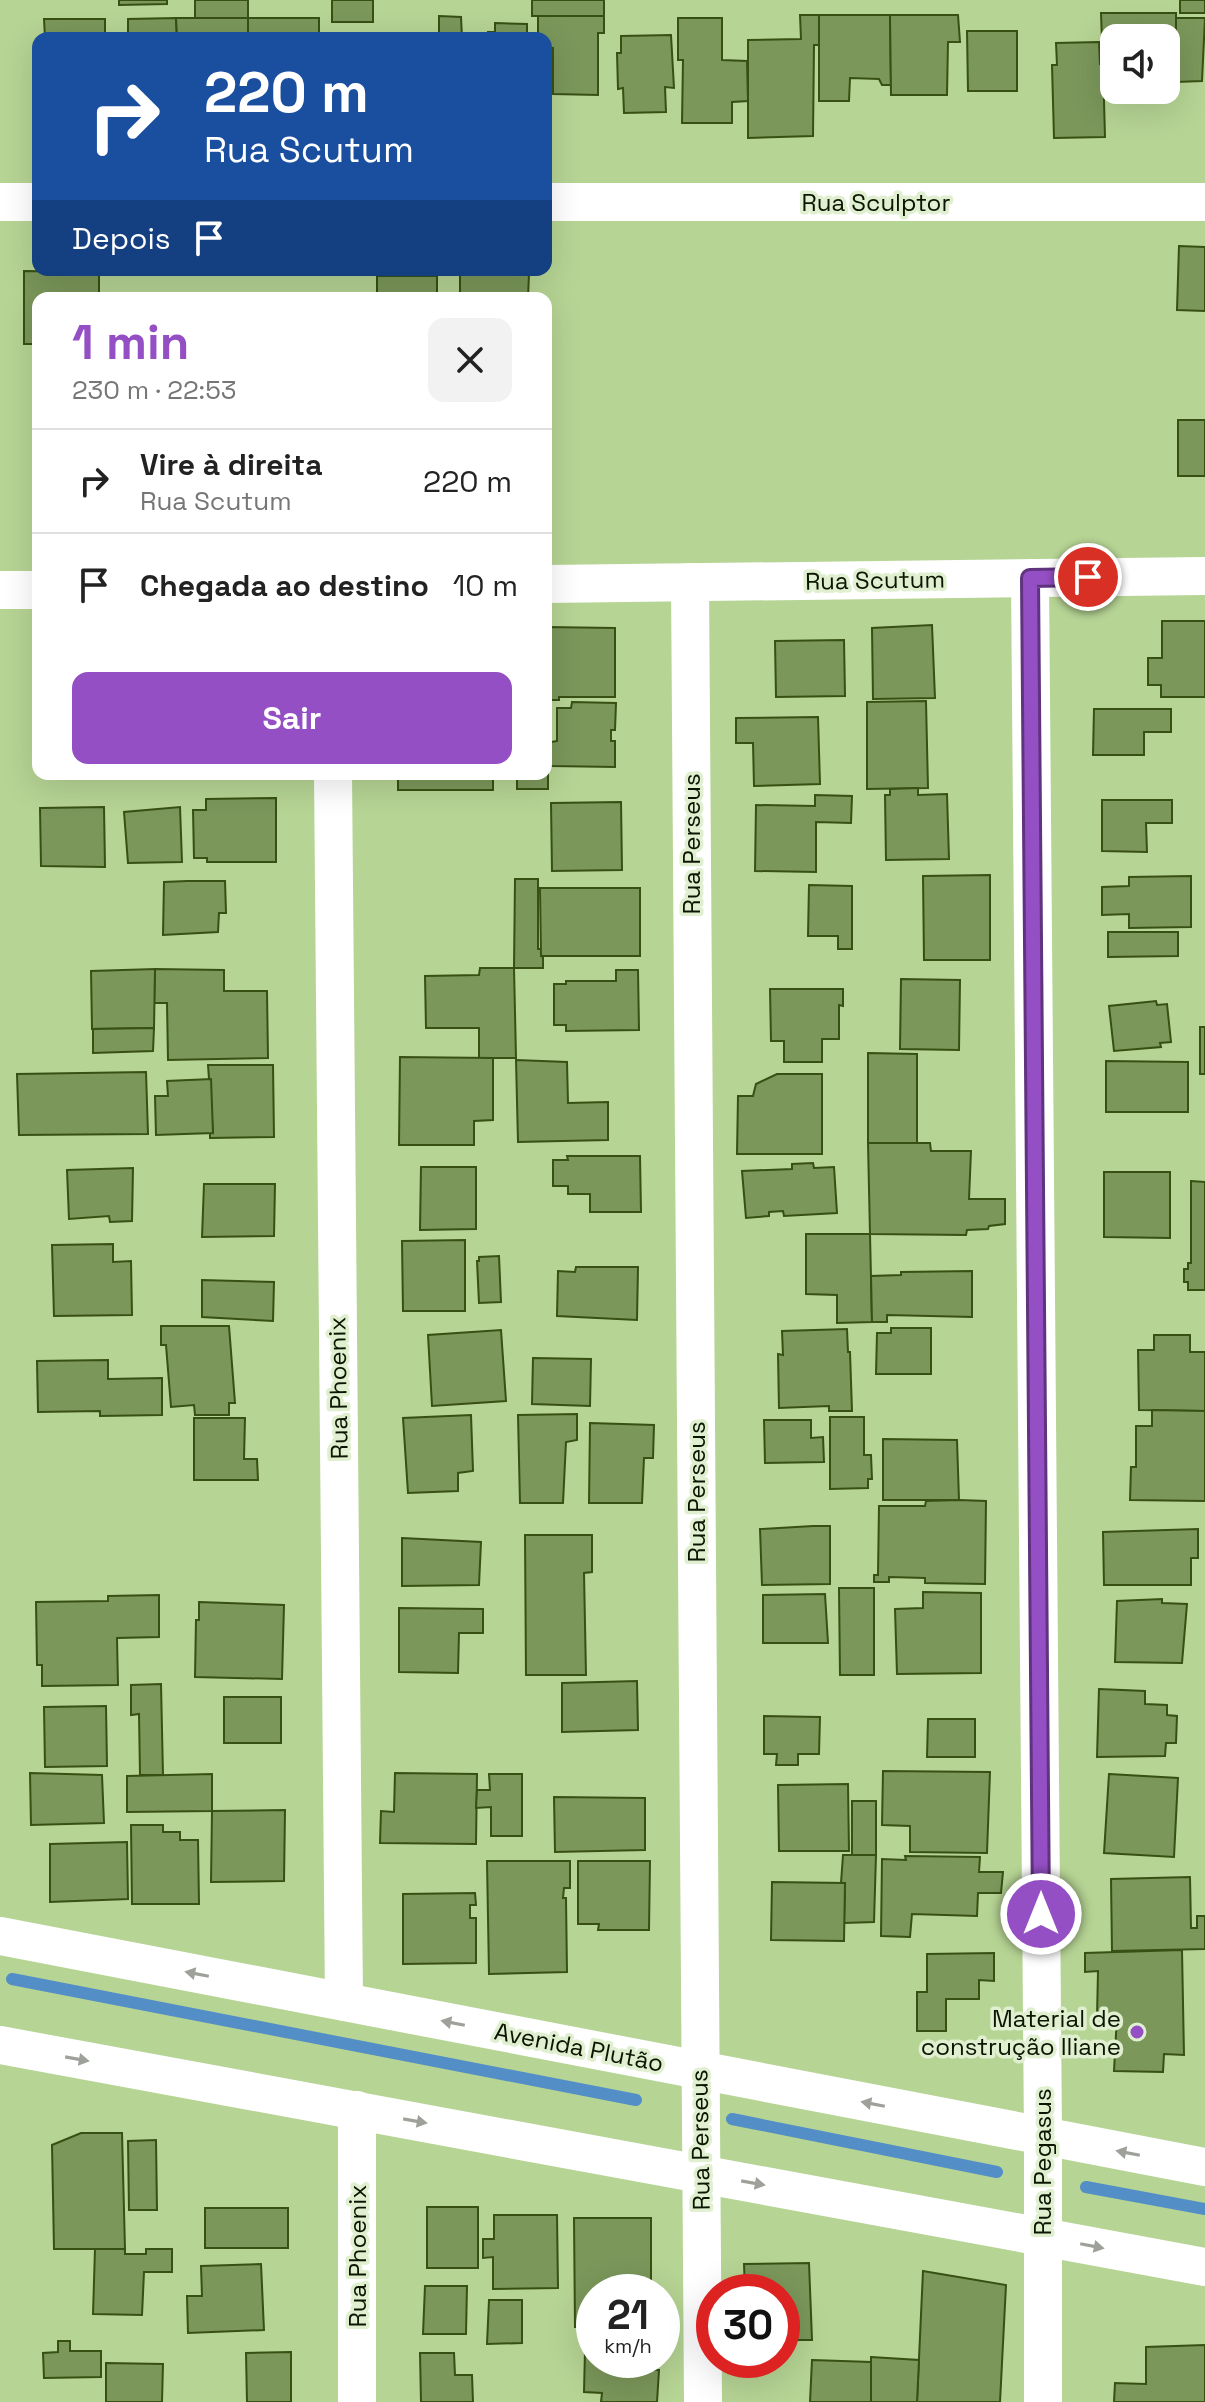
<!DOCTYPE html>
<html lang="pt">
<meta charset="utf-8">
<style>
body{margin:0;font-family:"Space Grotesk",sans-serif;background:#f2f2f2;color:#222;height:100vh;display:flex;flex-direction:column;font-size:30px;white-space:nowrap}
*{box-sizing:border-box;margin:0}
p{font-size:26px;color:#767676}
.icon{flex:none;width:44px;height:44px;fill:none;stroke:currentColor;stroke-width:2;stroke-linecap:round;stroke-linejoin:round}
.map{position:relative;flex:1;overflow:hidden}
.drawer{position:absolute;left:32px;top:292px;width:520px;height:488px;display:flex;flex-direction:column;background:#fff;border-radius:16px;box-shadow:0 8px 32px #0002}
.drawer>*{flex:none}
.top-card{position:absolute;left:32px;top:32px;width:520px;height:244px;border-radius:16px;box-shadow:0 8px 32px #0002;background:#1a4fa0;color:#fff;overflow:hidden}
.fabs{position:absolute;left:1100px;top:24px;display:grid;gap:16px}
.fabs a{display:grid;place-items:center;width:80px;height:80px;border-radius:16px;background:#fff;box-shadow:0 8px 32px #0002;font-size:40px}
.speed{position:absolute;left:576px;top:2274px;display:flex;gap:16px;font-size:40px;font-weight:700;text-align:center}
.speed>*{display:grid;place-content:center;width:104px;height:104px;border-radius:50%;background:#fff;box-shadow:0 8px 32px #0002;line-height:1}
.speed small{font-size:20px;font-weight:400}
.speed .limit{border:12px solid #d22;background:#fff;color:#111}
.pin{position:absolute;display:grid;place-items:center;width:68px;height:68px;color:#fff;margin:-34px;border:4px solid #fff;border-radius:50%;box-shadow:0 2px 8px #0007}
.me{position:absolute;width:88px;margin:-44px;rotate:0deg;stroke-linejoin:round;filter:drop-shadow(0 0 6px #0008)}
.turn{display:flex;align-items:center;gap:28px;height:168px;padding:0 40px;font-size:36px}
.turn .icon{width:104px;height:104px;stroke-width:2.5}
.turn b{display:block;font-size:56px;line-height:68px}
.then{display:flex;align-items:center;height:76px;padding:0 40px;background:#0003;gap:16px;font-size:30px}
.round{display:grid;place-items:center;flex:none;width:84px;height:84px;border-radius:16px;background:#f2f2f2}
.overview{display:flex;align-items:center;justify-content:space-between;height:136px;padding:0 40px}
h1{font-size:48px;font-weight:700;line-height:60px;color:#944fc4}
.action{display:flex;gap:16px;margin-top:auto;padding:16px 40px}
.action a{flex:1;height:92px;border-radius:16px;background:#944fc4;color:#fff;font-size:32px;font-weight:700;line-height:92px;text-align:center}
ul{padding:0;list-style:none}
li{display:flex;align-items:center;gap:24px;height:104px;padding:0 40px;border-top:2px solid #e0e0e0}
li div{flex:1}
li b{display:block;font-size:30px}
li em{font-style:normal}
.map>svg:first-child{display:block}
</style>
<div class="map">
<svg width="1205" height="2402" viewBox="0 0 1205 2402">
<rect width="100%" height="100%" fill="#b6d494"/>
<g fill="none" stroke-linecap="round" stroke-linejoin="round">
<g stroke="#538ec7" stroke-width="12">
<polyline points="12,1979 636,2100"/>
<polyline points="732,2119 997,2172"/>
<polyline points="1086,2187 1205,2209"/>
</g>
</g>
<g fill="#7b975a" stroke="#385013" stroke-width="2">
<polygon points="119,0 167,0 167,4 119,5"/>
<rect x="195" y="0" width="53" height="18"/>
<rect x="332" y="0" width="41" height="22"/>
<rect x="532" y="0" width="72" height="16"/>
<rect x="1180" y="0" width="25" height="13"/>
<polygon points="1101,13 1176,13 1176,80 1166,80 1166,38 1114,38 1114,70 1103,70"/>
<polygon points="800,15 819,15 819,45 814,45 813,136 748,138 748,40 801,39"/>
<polygon points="819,15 890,15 891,85 882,85 879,79 850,78 849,101 819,101"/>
<polygon points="890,15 958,15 960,42 948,42 947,95 891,95"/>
<polygon points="439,16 461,17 462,38 439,38"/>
<polygon points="538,16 604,16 604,33 598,33 598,95 553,94 553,48 546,48 546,38 538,38"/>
<polygon points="176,18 177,38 128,38 128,19"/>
<polygon points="176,18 248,18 248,38 177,38"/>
<rect x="248" y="18" width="71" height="20"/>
<polygon points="678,18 722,18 722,60 747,61 748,101 732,102 732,123 682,123 683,60 678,60"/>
<polygon points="1176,18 1205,18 1202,81 1176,82"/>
<polygon points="44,19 105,19 105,38 45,38"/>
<polygon points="495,23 527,24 527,38 488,38 488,32 495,32"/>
<polygon points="967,31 1017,31 1017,91 968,91"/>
<polygon points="671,35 674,88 665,87 666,112 624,113 623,88 618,89 617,53 621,53 621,36"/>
<polygon points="1099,42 1100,64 1103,64 1105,137 1054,138 1052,65 1057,65 1056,43"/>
<polygon points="1179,246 1205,247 1205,311 1177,310"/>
<polygon points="24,271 99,272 99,298 38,298 38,344 24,344"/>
<polygon points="460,272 529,274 528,298 460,298"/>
<rect x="377" y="276" width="60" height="22"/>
<rect x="1178" y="420" width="27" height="56"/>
<polygon points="1162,621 1205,621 1205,697 1161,697 1161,685 1148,685 1148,658 1162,658"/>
<polygon points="932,625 935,698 873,699 872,628"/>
<polygon points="546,627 615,628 615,697 559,697 559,700 546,700"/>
<polygon points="844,640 845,696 776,697 775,641"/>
<polygon points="926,701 928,788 867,789 867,702"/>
<polygon points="572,702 616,703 615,730 611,730 611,741 615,741 615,767 551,766 551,742 557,741 557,708 571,708"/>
<polygon points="1094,709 1171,709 1171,732 1144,732 1144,755 1093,755"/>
<polygon points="818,717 820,784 754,786 753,743 736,743 736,718"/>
<polygon points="546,742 548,742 548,789 517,789 517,774 546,774"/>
<rect x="398" y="774" width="95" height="16"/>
<polygon points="918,788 918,795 947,794 949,859 886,860 885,795 890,795 890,789"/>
<polygon points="815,795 852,796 851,823 816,822 816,872 755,871 756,805 815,806"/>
<polygon points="276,798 276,862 207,862 207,858 194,858 193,810 206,810 206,799"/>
<polygon points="1102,800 1172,800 1172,823 1146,823 1147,852 1102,851"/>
<polygon points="621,802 622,870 552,871 551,803"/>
<polygon points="104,807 105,867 41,866 40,808"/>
<polygon points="180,807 182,862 128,863 124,812"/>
<polygon points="990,875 990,960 924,960 923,876"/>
<polygon points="1191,876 1191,927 1129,928 1129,914 1102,915 1102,887 1129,886 1129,877"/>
<polygon points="515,879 538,879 538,949 541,949 541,956 543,957 543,968 514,968"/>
<polygon points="187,881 225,881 226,913 219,913 218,932 163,935 164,882"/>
<polygon points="809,885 852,886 852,949 838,949 838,936 808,936"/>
<polygon points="540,888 640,888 640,956 541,956"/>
<polygon points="1108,932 1178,932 1178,956 1108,957"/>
<polygon points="480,968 514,968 516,1058 479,1058 479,1028 426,1028 425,976 479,975"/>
<polygon points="155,969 224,970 224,991 267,991 268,1058 168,1060 167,1003 154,1003"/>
<polygon points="155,969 154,1028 92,1029 91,971"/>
<polygon points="616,970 638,970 639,1030 566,1031 566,1025 554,1025 554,984 566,984 566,981 616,981"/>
<polygon points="901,979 960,980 959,1050 900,1049"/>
<polygon points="770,989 843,989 843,1006 839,1005 839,1039 822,1039 822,1062 784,1062 784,1041 771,1041"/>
<polygon points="1156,1001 1157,1005 1167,1004 1171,1042 1160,1043 1161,1047 1114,1051 1109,1006"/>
<rect x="1200" y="1027" width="5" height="47"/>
<polygon points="154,1028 153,1051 93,1053 93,1029"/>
<polygon points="868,1053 917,1054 917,1143 868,1143"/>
<polygon points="400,1057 493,1058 493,1120 474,1121 474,1145 399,1145"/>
<polygon points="516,1060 567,1062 568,1103 608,1102 608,1140 518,1142"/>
<polygon points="1106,1061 1188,1062 1188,1112 1106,1112"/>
<polygon points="208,1065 273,1065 274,1137 210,1138 210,1132 213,1133"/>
<polygon points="146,1072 148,1134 19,1135 17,1074"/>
<polygon points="777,1074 822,1074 822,1154 737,1154 738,1096 753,1096 756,1084"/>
<polygon points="211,1079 213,1133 156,1135 155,1096 168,1096 167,1081"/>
<polygon points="868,1143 930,1143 931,1151 971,1151 969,1199 1005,1199 1005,1224 989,1226 988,1229 967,1230 966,1235 870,1234"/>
<polygon points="567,1156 640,1156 641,1212 590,1212 590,1194 568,1194 568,1186 553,1186 553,1160 568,1160"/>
<polygon points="813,1163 814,1168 834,1167 837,1213 784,1216 783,1211 769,1212 769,1216 746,1218 742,1171 792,1169 792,1164"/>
<polygon points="421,1167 476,1167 476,1229 420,1230"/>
<polygon points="133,1168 132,1221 110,1222 109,1216 69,1219 67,1170"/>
<polygon points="1104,1172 1170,1172 1170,1238 1104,1237"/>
<polygon points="1191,1181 1205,1182 1205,1290 1188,1290 1188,1282 1184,1282 1184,1269 1188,1269 1188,1263 1191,1263"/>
<polygon points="204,1184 275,1184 274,1236 202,1237"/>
<polygon points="806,1234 870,1234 872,1322 837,1323 837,1295 806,1294"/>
<polygon points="465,1240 465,1311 403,1311 402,1241"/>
<polygon points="113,1244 113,1262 131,1261 132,1315 54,1316 52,1245"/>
<polygon points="499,1256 501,1302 479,1303 477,1261 479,1261 479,1257"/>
<polygon points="576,1267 638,1267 637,1320 557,1316 558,1271 575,1272"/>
<polygon points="972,1271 972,1317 887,1315 887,1322 872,1322 871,1276 901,1275 901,1272"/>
<polygon points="202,1280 274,1282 273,1321 202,1317"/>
<polygon points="161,1326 229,1326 235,1403 229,1403 229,1415 195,1415 194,1405 171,1407 166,1345 161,1345"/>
<polygon points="891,1328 931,1328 931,1374 876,1374 877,1333 891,1333"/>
<polygon points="847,1329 848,1352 850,1352 852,1411 829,1411 829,1406 779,1408 778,1354 783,1355 782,1331"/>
<polygon points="501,1330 506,1401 432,1406 428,1335"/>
<polygon points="1154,1335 1190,1335 1190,1352 1205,1352 1205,1411 1139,1410 1138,1350 1154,1350"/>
<polygon points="533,1358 591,1359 590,1406 532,1404"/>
<polygon points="108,1360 108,1379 162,1378 162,1415 100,1416 100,1411 38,1412 37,1361"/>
<polygon points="1152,1410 1205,1411 1205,1501 1130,1500 1131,1467 1136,1467 1136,1426 1152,1426"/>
<polygon points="577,1414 577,1440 566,1442 563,1503 520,1503 518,1415"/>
<polygon points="471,1415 473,1471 458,1473 458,1491 408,1493 403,1418"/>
<polygon points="830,1417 864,1417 864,1455 871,1455 872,1479 868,1479 868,1488 830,1489"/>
<polygon points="194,1418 245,1418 244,1459 257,1459 258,1480 194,1480"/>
<polygon points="764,1420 811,1420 811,1438 823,1437 824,1462 765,1463"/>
<polygon points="590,1423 654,1425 653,1458 644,1458 642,1503 589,1503"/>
<polygon points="883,1439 957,1440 959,1500 883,1500"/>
<polygon points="959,1500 986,1501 985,1584 925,1583 925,1578 889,1577 889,1582 874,1582 874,1575 878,1575 879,1506 925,1506 926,1501"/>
<polygon points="813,1526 830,1526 830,1584 762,1585 760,1529"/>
<polygon points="1198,1529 1198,1558 1191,1558 1191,1585 1104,1585 1103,1532"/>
<polygon points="525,1535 592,1535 592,1572 584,1573 586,1675 526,1675"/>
<polygon points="402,1538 481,1542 479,1585 402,1586"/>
<polygon points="839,1588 874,1588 874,1675 840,1675"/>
<polygon points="923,1592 981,1593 981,1673 897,1674 895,1609 923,1608"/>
<polygon points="825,1594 828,1643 763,1643 763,1595"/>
<polygon points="159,1595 159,1637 117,1638 118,1685 42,1686 42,1665 37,1665 36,1602 108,1601 108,1596"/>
<polygon points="1162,1599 1162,1603 1187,1604 1182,1663 1115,1662 1117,1601"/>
<polygon points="199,1602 284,1605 282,1679 195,1677 196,1620 199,1620"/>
<polygon points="399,1608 483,1609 483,1633 459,1633 458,1673 399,1672"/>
<polygon points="637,1681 638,1730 562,1732 562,1683"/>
<polygon points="161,1684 163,1775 140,1775 139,1714 131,1715 131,1685"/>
<polygon points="1099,1689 1145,1691 1145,1704 1167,1705 1167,1715 1177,1716 1176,1743 1166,1743 1165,1756 1097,1757"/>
<rect x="224" y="1697" width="57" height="46"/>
<polygon points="106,1706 107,1766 45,1767 44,1707"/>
<polygon points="764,1716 820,1717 819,1754 798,1754 798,1765 776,1765 777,1754 764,1754"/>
<polygon points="928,1719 975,1719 975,1757 927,1757"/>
<polygon points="883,1771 990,1772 987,1853 910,1852 910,1826 882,1825"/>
<polygon points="30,1773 102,1775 104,1823 31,1825"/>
<polygon points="395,1773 477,1774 476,1844 380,1843 381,1811 394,1812"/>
<polygon points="212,1774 212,1811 127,1812 127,1776"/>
<polygon points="489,1774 522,1774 522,1836 491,1836 491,1807 476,1808 477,1790 490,1790"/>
<polygon points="1109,1774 1178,1778 1174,1857 1104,1853"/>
<polygon points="848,1784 849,1851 779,1851 778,1785"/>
<polygon points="554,1797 645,1798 645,1850 555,1852"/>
<rect x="852" y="1801" width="24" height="54"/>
<polygon points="285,1810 284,1881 211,1882 212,1811"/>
<polygon points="131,1825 163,1825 163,1832 180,1832 180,1840 198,1840 199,1904 132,1904"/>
<polygon points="127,1842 128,1899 50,1902 50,1844"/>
<polygon points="843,1855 876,1855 874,1922 844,1923 845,1883 841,1883"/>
<polygon points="905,1856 980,1857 979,1872 1003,1872 1001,1893 978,1893 977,1916 912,1914 910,1937 881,1936 882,1859 906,1860"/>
<polygon points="487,1861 570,1861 570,1888 564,1888 563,1898 566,1898 567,1972 489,1974"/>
<polygon points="578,1861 650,1861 649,1930 598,1930 599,1924 578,1924"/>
<polygon points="1190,1877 1191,1928 1197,1928 1197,1916 1205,1916 1205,1949 1112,1951 1111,1879"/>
<polygon points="772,1882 845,1883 844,1941 771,1940"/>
<polygon points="475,1893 476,1905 470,1905 470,1918 476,1918 476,1963 403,1964 403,1894"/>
<polygon points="1182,1950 1184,2055 1164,2054 1163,2072 1114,2071 1117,2016 1097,2017 1098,1971 1085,1972 1085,1953"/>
<polygon points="994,1953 994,1981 979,1980 979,1999 946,1999 946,2031 917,2031 917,1992 927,1992 927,1954"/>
<polygon points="81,2133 122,2133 125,2249 54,2249 52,2145"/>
<polygon points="156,2140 157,2210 129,2210 128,2141"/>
<rect x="427" y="2207" width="51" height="61"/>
<rect x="205" y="2208" width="83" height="40"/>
<polygon points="494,2215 557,2215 558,2288 493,2289 493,2257 483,2258 483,2239 494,2239"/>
<polygon points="574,2218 651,2218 651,2292 594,2292 594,2327 575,2327"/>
<polygon points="95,2249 125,2249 125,2254 146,2254 146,2249 172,2249 172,2272 144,2272 142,2315 93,2314"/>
<polygon points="809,2263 812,2340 782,2340 782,2292 745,2292 744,2264"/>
<polygon points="261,2264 264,2330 188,2333 187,2296 202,2296 201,2266"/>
<polygon points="923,2271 1006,2285 1000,2402 917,2402"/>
<polygon points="425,2286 467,2286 466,2334 423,2334"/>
<polygon points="489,2300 522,2300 522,2343 487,2344"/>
<polygon points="58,2341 70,2341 70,2351 101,2351 101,2377 44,2378 43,2353 58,2352"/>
<polygon points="1205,2345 1205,2402 1114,2402 1115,2383 1146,2384 1146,2347"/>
<polygon points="585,2350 594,2351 594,2360 618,2360 618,2368 659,2370 657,2402 601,2402 602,2393 584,2392"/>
<polygon points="291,2352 291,2402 247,2402 246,2353"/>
<polygon points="420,2353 454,2353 455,2375 472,2375 473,2402 421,2402"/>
<polygon points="871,2357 919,2360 917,2402 871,2402"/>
<polygon points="812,2360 871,2362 871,2402 810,2402"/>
<polygon points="106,2363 163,2364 162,2402 106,2402"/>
</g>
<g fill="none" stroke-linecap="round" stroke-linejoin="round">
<g stroke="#fff" stroke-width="38">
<polyline points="0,202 38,202"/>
<polyline points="546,202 1205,202"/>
<polyline points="1030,578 1043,2136 1043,2402"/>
<polyline points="690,582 703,2402"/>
<polyline points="546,584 1205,576"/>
<polyline points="0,590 38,590"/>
<polyline points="333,774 344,2002"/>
<polyline points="0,1936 1205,2167"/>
<polyline points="0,2045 1205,2267"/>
<polyline points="357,2402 357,2110"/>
</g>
</g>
<defs><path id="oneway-solid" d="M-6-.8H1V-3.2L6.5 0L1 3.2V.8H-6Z" transform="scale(2)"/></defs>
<g fill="#9da199">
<use href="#oneway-solid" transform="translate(197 1974) rotate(-169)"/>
<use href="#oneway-solid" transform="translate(453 2023) rotate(-169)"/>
<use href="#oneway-solid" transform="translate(77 2059) rotate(10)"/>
<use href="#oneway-solid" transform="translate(873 2104) rotate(-169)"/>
<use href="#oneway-solid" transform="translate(415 2121) rotate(10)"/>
<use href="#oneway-solid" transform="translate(1128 2153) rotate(-169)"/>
<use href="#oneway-solid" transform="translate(753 2183) rotate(10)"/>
<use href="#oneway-solid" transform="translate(1092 2246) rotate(11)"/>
</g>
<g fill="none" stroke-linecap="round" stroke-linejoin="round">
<defs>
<polyline id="route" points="1041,1914 1030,578 1088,577"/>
</defs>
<use href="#route" stroke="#60337f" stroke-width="20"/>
<use href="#route" stroke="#944fc4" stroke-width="14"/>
</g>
<circle fill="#944fc4" stroke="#dfefcf" stroke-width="3" cx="1137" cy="2032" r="8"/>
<g text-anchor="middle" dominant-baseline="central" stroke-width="7" stroke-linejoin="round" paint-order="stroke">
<g font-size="24" fill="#0b1501" stroke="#dfefcf">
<text x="876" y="202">Rua Sculptor</text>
<text transform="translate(875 580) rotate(-1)">Rua Scutum</text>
<text transform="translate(691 844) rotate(-90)">Rua Perseus</text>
<text transform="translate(338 1388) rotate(-91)">Rua Phoenix</text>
<text transform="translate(696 1492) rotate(-90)">Rua Perseus</text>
<text transform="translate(579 2047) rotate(11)">Avenida Plutão</text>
<text transform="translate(700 2140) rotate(-91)">Rua Perseus</text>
<text transform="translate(1042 2162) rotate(-90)">Rua Pegasus</text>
<text transform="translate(357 2256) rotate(-90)">Rua Phoenix</text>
</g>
<g font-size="24" fill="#0b1501" stroke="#dfefcf" text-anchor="end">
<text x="1121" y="2018">Material de<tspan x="1121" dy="28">construção Iliane</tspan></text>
</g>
</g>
</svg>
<div class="fabs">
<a><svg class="icon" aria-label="sound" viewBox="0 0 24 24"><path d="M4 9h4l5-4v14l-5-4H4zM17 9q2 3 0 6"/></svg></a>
</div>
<div class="speed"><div>21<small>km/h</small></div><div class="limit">30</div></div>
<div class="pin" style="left:1088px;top:577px;background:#d93025"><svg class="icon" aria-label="arrive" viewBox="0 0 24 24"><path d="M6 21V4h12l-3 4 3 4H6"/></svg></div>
<svg class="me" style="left:1041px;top:1914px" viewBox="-20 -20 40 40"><circle r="17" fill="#944fc4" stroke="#fff" stroke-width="3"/><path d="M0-11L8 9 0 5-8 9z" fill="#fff"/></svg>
<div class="top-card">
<div class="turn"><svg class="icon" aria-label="right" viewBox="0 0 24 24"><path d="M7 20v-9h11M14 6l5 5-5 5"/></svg><div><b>220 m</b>Rua Scutum</div></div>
<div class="then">Depois<svg class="icon" aria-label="arrive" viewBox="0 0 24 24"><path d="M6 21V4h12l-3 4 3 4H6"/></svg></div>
</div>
<section class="drawer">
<div class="overview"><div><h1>1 min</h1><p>230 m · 22:53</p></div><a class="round"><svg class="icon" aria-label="close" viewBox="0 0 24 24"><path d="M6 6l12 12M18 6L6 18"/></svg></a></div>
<ul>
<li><svg class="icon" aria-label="right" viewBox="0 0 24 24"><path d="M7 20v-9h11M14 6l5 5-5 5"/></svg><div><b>Vire à direita</b><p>Rua Scutum</p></div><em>220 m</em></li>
<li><svg class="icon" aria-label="arrive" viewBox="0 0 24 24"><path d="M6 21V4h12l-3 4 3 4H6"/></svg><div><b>Chegada ao destino</b></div><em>10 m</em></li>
</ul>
<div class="action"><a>Sair</a></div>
</section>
</div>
